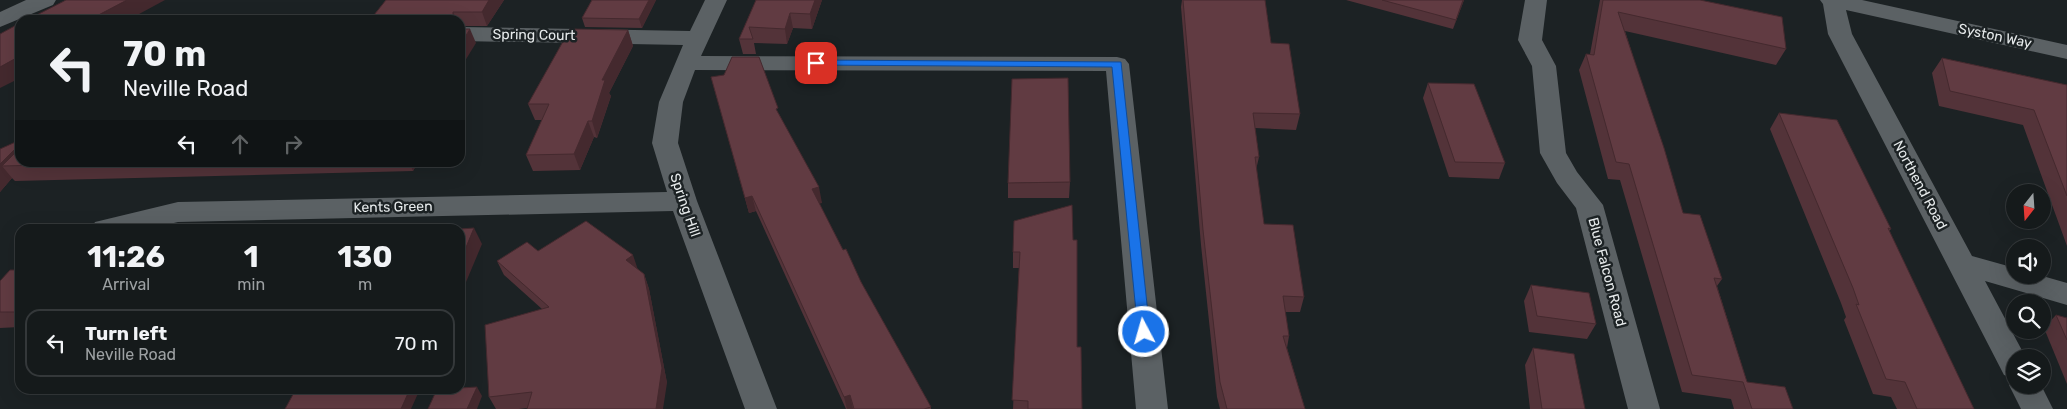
<!DOCTYPE html>
<style>
body{margin:0;font-family:Rubik,sans-serif;background:#1e2324;color:#f1f3f6;height:100vh;display:flex;flex-direction:column;font-size:19px;white-space:nowrap}
*{box-sizing:border-box;margin:0}
p{font-size:16px;color:#9da1a3}
.icon{flex:none;width:28px;height:28px;fill:none;stroke:currentColor;stroke-width:2;stroke-linecap:round;stroke-linejoin:round}
.map{position:relative;flex:1;overflow:hidden}
.drawer{position:absolute;left:15px;top:224px;width:450px;height:170px;display:flex;flex-direction:column;background:#151a1b;border-radius:15px;box-shadow:0 5px 20px #0002,0 0 0 1px #34383a}
.drawer>*{flex:none}
.hud{position:absolute;left:15px;top:15px;width:450px;height:152px;border-radius:15px;box-shadow:0 5px 20px #0002,0 0 0 1px #34383a;background:#151a1b;color:#f1f3f6;overflow:hidden}
.needle{width:32px;rotate:197deg}
.tools{position:absolute;left:2006px;top:184px;display:grid;gap:10px}
.tools a{display:grid;place-items:center;width:45px;height:45px;border-radius:50%;background:#151a1b;box-shadow:0 5px 20px #0002,0 0 0 1px #34383a;font-size:25px}
.pin{position:absolute;display:grid;place-items:center;width:42px;height:42px;color:#fff;margin:-21px;border-radius:10px;box-shadow:0 2px 8px #0006}
.me{position:absolute;width:55px;margin:-28px;rotate:354deg;stroke-linejoin:round;filter:drop-shadow(0 0 4px #0008)}
.turn{display:flex;align-items:center;gap:18px;height:105px;padding:0 25px;font-size:22px}
.turn .icon{width:65px;height:65px;stroke-width:2.5}
.turn b{display:block;font-size:35px;line-height:42px}
.lanes{display:flex;align-items:center;height:48px;padding:0 25px;background:#0003;justify-content:center;gap:25px;direction:ltr}
.lanes .off{opacity:.35}
.eta{display:flex;justify-content:space-evenly;align-items:center;height:85px;text-align:center}
.eta b{font-size:30px;font-weight:700;line-height:35px}
ul{padding:0;list-style:none}
li{display:flex;align-items:center;gap:15px;height:68px;margin:0 10px 8px;padding:0 15px;border:2px solid #34383a;border-radius:15px}
li div{flex:1}
li b{display:block;font-size:19px}
li em{font-style:normal}
.map>svg:first-child{display:block}
</style>
<div class="map">
<svg width="2067" height="409" viewBox="0 0 2067 409">
<rect width="100%" height="100%" fill="#1c2224"/>
<g fill="none" stroke-linecap="round" stroke-linejoin="round">
<g fill="#5b6164" fill-rule="evenodd">
<polygon points="26,0 56,0 53,5 0,27 0,12"/>
<polygon points="705,0 727,0 701,56 1117,57 1125,59 1129,64 1168,409 1136,409 1106,71 695,70 683,102 678,143 697,201 777,409 745,409 673,211 178,222 148,229 91,229 95,222 178,202 667,192 652,143 659,102 683,45 460,41 460,27 690,31"/>
<polygon points="1525,0 1547,0 1542,40 1556,66 1566,153 1577,172 1603,205 1660,409 1628,409 1576,208 1557,183 1540,153 1532,66 1518,40"/>
<polygon points="1820,0 1862,0 2067,45 2067,59 1846,10 1852,34 1972,256 2015,268 2015,275 2039,275 2067,283 2067,305 1985,281 2026,358 2015,358 2015,385 2041,385 2053,409 2021,409 2009,385 2013,378 2004,375 1828,34 1823,4"/>
</g>
</g>
<g fill="#533339">
<polygon points="386,0 504,0 487,26 460,26 460,20 370,20"/>
<polygon points="592,0 656,0 642,28 585,27 582,18"/>
<polygon points="756,0 822,0 812,29 793,28 787,44 754,43 756,54 743,54 739,39"/>
<polygon points="1182,0 1265,0 1271,43 1300,114 1296,130 1255,128 1259,157 1256,170 1264,224 1304,297 1300,312 1285,312 1289,336 1287,348 1305,409 1220,409 1217,397 1201,245 1181,7"/>
<polygon points="1346,0 1464,0 1453,29"/>
<polygon points="1600,0 1700,0 1786,49 1776,65 1625,31 1683,213 1722,279 1717,286 1747,382 1793,409 1734,409 1731,399 1682,392 1620,180 1608,179 1579,70 1586,54 1590,54"/>
<polygon points="628,30 633,46 609,93 611,96 597,138 594,137 580,170 533,171 526,155 542,120 535,120 528,104"/>
<polygon points="1942,58 2067,85 2067,246 2023,125 1939,106 1932,73"/>
<polygon points="711,77 779,114 822,203 819,203 843,250 931,407 931,409 846,409 756,211 749,213"/>
<polygon points="1428,83 1505,163 1499,179 1449,177 1423,98"/>
<polygon points="1779,113 1891,229 1889,231 1974,409 1897,409 1891,397 1873,394 1844,320 1846,317 1841,303 1770,129"/>
<polygon points="0,149 20,162 418,162 413,171 15,181 12,178 0,192"/>
<polygon points="1070,182 1069,198 1008,198 1008,183"/>
<polygon points="1073,240 1077,347 1082,409 1013,409 1019,268 1013,268 1013,252"/>
<polygon points="538,251 638,270 644,274 649,289 667,383 527,408 519,409 496,409 489,397 542,309 504,275 497,261"/>
<polygon points="20,270 20,327 0,328 0,281"/>
<polygon points="1531,285 1596,324 1587,339 1529,332 1524,301"/>
<polygon points="2056,315 2067,318 2067,384 2044,328"/>
<polygon points="1533,348 1585,409 1530,409 1525,365"/>
</g>
<g fill="#44292e">
<polygon points="127,0 165,0 128,20 89,20"/>
<polygon points="489,0 504,0 487,26 482,12"/>
<polygon points="649,0 656,0 642,28 639,19"/>
<polygon points="815,0 822,0 812,29 810,14"/>
<polygon points="1463,0 1464,0 1453,29 1456,20"/>
<polygon points="453,12 456,20 453,20"/>
<polygon points="790,13 793,28 787,44 785,29"/>
<polygon points="470,29 476,43 460,69 460,45"/>
<polygon points="628,30 633,46 609,93 611,96 597,138 592,121 602,80"/>
<polygon points="20,56 20,78 0,88 0,67"/>
<polygon points="588,121 594,137 580,170 574,154"/>
<polygon points="20,144 20,162 2,166 12,178 0,192 0,164"/>
<polygon points="409,162 418,162 413,171"/>
<polygon points="819,187 822,203 815,205 812,189"/>
<polygon points="752,196 756,211 749,213 745,198"/>
<polygon points="474,228 482,244 461,294 460,292 460,262"/>
<polygon points="633,255 638,270 626,260"/>
<polygon points="644,274 649,289 667,383 663,409 656,409"/>
<polygon points="477,387 482,396 477,409 467,409"/>
<polygon points="410,389 420,389 411,409 401,409"/>
<polygon points="850,395 853,409 847,409 844,397"/>
</g>
<g fill="#613b42" stroke="#44292e">
<polygon points="66,0 127,0 89,20 27,20"/>
<polygon points="386,0 489,0 482,12 453,12 453,20 370,20"/>
<polygon points="592,0 649,0 639,19 582,18"/>
<polygon points="756,0 815,0 810,14 790,13 785,29 749,27 753,39 739,39"/>
<polygon points="1183,0 1265,0 1271,43 1289,44 1300,114 1253,113 1259,157 1255,157 1264,224 1293,225 1304,297 1283,296 1289,336 1283,336 1305,409 1227,409 1220,382 1203,230"/>
<polygon points="1382,0 1463,0 1456,20"/>
<polygon points="1603,0 1700,0 1782,17 1786,49 1618,12 1664,148 1683,213 1700,215 1722,279 1714,278 1747,382 1785,387 1793,409 1752,409 1743,382 1692,375 1629,164 1616,162 1586,54 1594,55"/>
<polygon points="20,23 20,56 0,67 0,34"/>
<polygon points="460,29 470,29 460,45"/>
<polygon points="570,29 628,30 602,80 605,80 592,121 588,121 574,154 526,155 549,104 528,104"/>
<polygon points="732,57 759,57 778,108 776,109 819,187 812,189 843,250 846,249 861,282 931,407 924,409 854,409 850,395 844,397 752,196 745,198 711,77 724,75"/>
<polygon points="1942,58 2067,85 2067,196 2034,110 1950,91"/>
<polygon points="1068,78 1070,182 1008,183 1012,79"/>
<polygon points="1428,83 1474,84 1505,163 1455,162"/>
<polygon points="1779,113 1837,120 1891,229 1888,228 1974,409 1917,409 1905,382 1886,379 1856,304 1859,305 1853,288"/>
<polygon points="20,140 20,144 0,164 0,149"/>
<polygon points="20,148 20,162 167,162 2,166"/>
<polygon points="1072,205 1073,240 1077,240 1077,347 1081,347 1082,409 1028,409 1028,401 1012,400 1020,252 1013,252 1014,221"/>
<polygon points="586,221 633,255 626,260 644,274 662,368 656,409 527,409 532,392 489,397 485,325 549,307 497,261 527,242 538,251"/>
<polygon points="474,228 460,262 460,229"/>
<polygon points="10,270 20,270 20,312 0,312 0,281"/>
<polygon points="1531,285 1589,293 1596,324 1537,316"/>
<polygon points="2056,315 2067,318 2067,340"/>
<polygon points="1533,348 1574,354 1585,409 1542,409"/>
<polygon points="477,387 467,409 428,409 437,389 460,389 460,388"/>
<polygon points="296,389 410,389 401,409 285,409"/>
</g>
<polygon fill="#1a73e8" stroke="#114b97" points="816,60 1121,62 1150,332 1148,336 1139,336 1138,332 1112,67 813,65 813,61"/>
<g text-anchor="middle" dominant-baseline="central" stroke-width="5" stroke-linejoin="round" paint-order="stroke">
<g font-size="14" fill="#e6eaeb" stroke="#1c2224">
<text transform="translate(534 35) rotate(1)">Spring Court</text>
<text transform="translate(1995 36) rotate(12)">Syston Way</text>
<text transform="translate(1920 185) rotate(62)">Northend Road</text>
<text transform="translate(685 205) rotate(71)">Spring Hill</text>
<text transform="translate(393 207) rotate(-1)">Kents Green</text>
<text transform="translate(1607 272) rotate(75)">Blue Falcon Road</text>
</g>
</g>
</svg>
<div class="tools">
<a><svg class="needle" viewBox="-14 -14 28 28"><path d="M0-13l5 13h-10z" fill="#e53935"/><path d="M0 13l5-13h-10z" fill="#9da1a3"/></svg></a>
<a><svg class="icon" aria-label="sound" viewBox="0 0 24 24"><path d="M4 9h4l5-4v14l-5-4H4zM17 9q2 3 0 6"/></svg></a>
<a><svg class="icon" aria-label="search" viewBox="0 0 24 24"><circle cx="10" cy="10" r="6"/><path d="M15 15l6 6"/></svg></a>
<a><svg class="icon" aria-label="layers" viewBox="0 0 24 24"><path d="M12 4l9 5-9 5-9-5zM3 14l9 5 9-5"/></svg></a>
</div>
<div class="pin" style="left:816px;top:63px;background:#d93025"><svg class="icon" aria-label="arrive" viewBox="0 0 24 24"><path d="M6 21V4h12l-3 4 3 4H6"/></svg></div>
<svg class="me" style="left:1144px;top:332px" viewBox="-20 -20 40 40"><circle r="17" fill="#1a73e8" stroke="#fff" stroke-width="3"/><path d="M0-11L8 9 0 5-8 9z" fill="#fff"/></svg>
<div class="hud">
<div class="turn"><svg class="icon" aria-label="left" viewBox="0 0 24 24"><path d="M17 20v-9H6M10 6l-5 5 5 5"/></svg><div><b>70 m</b>Neville Road</div></div>
<div class="lanes"><svg class="icon" aria-label="left" viewBox="0 0 24 24"><path d="M17 20v-9H6M10 6l-5 5 5 5"/></svg><svg class="icon off" aria-label="ahead" viewBox="0 0 24 24"><path d="M12 20V5M6 11l6-6 6 6"/></svg><svg class="icon off" aria-label="right" viewBox="0 0 24 24"><path d="M7 20v-9h11M14 6l5 5-5 5"/></svg></div>
</div>
<section class="drawer">
<div class="eta">
<div><b>11:26</b><p>Arrival</p></div>
<div><b>1</b><p>min</p></div>
<div><b>130</b><p>m</p></div>
</div>
<ul>
<li><svg class="icon" aria-label="left" viewBox="0 0 24 24"><path d="M17 20v-9H6M10 6l-5 5 5 5"/></svg><div><b>Turn left</b><p>Neville Road</p></div><em>70 m</em></li>
</ul>
</section>
</div>
